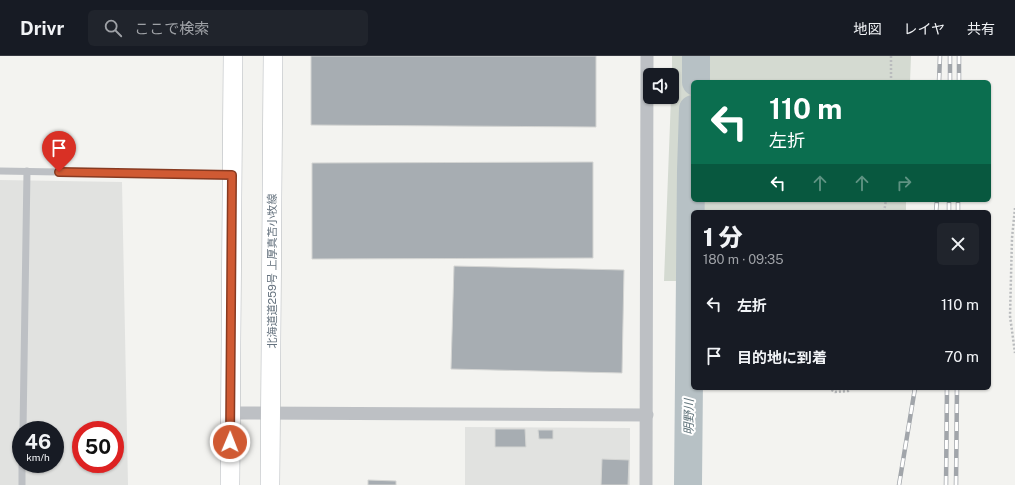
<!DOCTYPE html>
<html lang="ja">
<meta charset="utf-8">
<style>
body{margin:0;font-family:"Public Sans","Noto Sans JP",sans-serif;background:#20242c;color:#f1f3f6;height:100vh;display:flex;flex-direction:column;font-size:15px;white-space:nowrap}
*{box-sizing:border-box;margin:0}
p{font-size:13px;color:#9ea1a6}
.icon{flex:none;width:22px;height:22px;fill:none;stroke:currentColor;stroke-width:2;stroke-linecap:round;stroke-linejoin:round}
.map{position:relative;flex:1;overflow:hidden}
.details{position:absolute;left:691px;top:154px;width:300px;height:180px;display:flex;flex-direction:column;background:#171b24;border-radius:6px;box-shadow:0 1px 3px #0004}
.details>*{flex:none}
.guide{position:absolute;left:691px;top:24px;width:300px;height:122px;border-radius:6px;box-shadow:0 1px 3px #0004;background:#0b6e4f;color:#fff;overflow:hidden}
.controls{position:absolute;left:643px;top:12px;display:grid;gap:8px}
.controls a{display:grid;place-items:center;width:36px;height:36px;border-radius:6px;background:#171b24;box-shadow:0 1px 3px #0004;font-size:20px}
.speed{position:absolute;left:12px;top:365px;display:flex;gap:8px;font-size:20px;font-weight:700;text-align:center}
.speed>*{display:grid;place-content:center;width:52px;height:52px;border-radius:50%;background:#171b24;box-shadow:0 1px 3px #0004;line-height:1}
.speed small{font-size:10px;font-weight:400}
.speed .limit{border:6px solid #d22;background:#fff;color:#111}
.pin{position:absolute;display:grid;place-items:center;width:34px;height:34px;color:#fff;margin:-41px -17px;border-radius:50% 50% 50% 0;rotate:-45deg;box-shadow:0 0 4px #0007}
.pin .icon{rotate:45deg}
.me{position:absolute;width:44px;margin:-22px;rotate:1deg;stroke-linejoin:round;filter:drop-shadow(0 0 3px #0008)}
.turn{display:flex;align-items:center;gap:14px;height:84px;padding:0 12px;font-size:18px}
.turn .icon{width:52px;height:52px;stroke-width:2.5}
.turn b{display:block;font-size:28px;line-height:34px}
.lanes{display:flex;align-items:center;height:38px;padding:0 12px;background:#0003;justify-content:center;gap:20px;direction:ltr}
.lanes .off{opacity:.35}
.round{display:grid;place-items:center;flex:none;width:42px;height:42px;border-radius:6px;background:#20242c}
.headline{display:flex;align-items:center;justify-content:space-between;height:68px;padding:0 12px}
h1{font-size:24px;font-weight:800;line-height:30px}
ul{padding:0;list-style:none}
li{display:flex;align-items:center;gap:12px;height:52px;padding:0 12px}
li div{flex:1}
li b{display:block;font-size:15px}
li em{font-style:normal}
header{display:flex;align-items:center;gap:24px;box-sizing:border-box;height:56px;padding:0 20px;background:#171b24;border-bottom:1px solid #363941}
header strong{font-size:19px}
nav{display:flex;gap:22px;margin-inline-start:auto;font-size:14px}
.search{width:280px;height:36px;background:#20242c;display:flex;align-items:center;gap:10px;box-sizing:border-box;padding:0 14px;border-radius:6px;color:#9ea1a6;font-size:15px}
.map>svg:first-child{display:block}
</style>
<header>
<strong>Drivr</strong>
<div class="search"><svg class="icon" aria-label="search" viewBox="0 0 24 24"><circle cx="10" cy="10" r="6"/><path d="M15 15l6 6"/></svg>ここで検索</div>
<nav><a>地図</a><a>レイヤ</a><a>共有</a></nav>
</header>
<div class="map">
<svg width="1015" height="429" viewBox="0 0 1015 429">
<rect width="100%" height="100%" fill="#f3f3f0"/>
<g fill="#e1e2e0" fill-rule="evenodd">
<path d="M0 124 122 126 128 429H0ZM21 374H55V408H21ZM81 374H115V408H81Z"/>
<polygon points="465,371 630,372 630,429 465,429"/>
</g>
<polygon fill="#d4dad1" points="672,0 911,0 910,26 693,26 693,144 906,144 906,156 693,156 693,225 664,225 671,41 672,41"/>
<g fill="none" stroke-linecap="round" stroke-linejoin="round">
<g stroke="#b7c1c5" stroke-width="28">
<polyline points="696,26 696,0"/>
<polyline points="688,429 691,115 693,53"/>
</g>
</g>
<g fill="#a7adb2" stroke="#d4d5d3">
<polygon points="311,0 596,0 596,71 311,69"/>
<polygon points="593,106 593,202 312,203 312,107"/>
<polygon points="454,210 624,214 622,317 451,313"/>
<polygon points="495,373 525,373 526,391 495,391"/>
<polygon points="538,374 553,374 553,383 539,383"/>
<polygon points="602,403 629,404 628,429 601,429"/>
<polygon points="368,424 396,425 396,429 368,429"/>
</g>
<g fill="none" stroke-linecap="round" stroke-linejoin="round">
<defs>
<g id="secondary">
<polyline points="230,429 233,0"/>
<polyline points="270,429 273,0"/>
</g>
</defs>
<use href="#secondary" stroke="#b2b6ba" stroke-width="20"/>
<g stroke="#b9bbbd" stroke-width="2.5" stroke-dasharray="2 2" stroke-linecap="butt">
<polyline points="891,26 891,0"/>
<polyline points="1015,152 1012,182 1010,260 1015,297"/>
<polyline points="884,156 886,144"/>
<polyline points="828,332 835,336 848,335 851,332"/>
</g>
<g stroke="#bdc0c4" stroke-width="7">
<polyline points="0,115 232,119"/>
<polyline points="23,374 27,115"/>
<polyline points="22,429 22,408"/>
</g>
<g stroke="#bdc0c4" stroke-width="13">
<polyline points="231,357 647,359"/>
<polyline points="646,429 647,0"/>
</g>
<use href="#secondary" stroke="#fff" stroke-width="19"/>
<defs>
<g id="rail">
<polyline points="939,26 940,0"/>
<polyline points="950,26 950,0"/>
<polyline points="959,26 959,0"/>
<polyline points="936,156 937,144"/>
<polyline points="949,156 949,144"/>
<polyline points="958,156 958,144"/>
<polyline points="899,429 915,332"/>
<polyline points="946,429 947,332"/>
<polyline points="956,429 957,332"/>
</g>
</defs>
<use href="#rail" stroke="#a1a5aa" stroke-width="4.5"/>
<use href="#rail" stroke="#fff" stroke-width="3" stroke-dasharray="9" stroke-linecap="butt"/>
</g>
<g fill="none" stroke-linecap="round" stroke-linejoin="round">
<defs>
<polyline id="route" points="59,116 232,119 230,386"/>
</defs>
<use href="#route" stroke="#873a21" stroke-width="10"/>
<use href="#route" stroke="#d05a33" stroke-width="7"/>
</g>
<g text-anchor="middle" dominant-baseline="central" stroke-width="4" stroke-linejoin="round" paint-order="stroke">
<g font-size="11" fill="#65727e" stroke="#fff">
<text transform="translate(272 215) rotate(-90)">北海道道259号 上厚真苫小牧線</text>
</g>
<g font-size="12" font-style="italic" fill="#61747b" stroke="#fff">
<text transform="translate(689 361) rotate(-89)">明野川</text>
</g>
</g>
</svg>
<div class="controls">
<a><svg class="icon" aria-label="sound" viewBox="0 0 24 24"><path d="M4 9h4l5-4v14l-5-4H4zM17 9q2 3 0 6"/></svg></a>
</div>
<div class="speed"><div>46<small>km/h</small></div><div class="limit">50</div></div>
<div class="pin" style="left:59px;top:116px;background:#d93025"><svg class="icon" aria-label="arrive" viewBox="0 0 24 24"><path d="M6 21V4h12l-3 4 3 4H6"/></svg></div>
<svg class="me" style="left:230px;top:386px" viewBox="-20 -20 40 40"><circle r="17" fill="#d05a33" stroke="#fff" stroke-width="3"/><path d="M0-11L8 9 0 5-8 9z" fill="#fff"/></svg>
<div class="guide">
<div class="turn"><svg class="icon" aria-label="left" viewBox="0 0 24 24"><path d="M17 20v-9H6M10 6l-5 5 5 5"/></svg><div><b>110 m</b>左折</div></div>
<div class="lanes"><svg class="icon" aria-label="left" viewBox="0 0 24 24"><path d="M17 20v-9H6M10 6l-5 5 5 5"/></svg><svg class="icon off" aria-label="ahead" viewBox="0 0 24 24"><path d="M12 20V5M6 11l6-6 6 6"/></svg><svg class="icon off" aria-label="ahead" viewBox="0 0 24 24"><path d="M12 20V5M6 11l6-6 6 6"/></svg><svg class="icon off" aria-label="right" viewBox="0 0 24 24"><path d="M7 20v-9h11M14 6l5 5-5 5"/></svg></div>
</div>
<section class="details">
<div class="headline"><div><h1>1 分</h1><p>180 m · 09:35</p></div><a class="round"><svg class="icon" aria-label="close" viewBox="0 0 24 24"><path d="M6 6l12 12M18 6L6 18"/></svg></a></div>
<ul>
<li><svg class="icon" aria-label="left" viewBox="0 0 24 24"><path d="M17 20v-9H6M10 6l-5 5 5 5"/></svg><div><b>左折</b></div><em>110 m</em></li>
<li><svg class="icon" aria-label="arrive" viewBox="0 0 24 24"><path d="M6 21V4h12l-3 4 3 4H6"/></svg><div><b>目的地に到着</b></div><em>70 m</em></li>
</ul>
</section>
</div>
